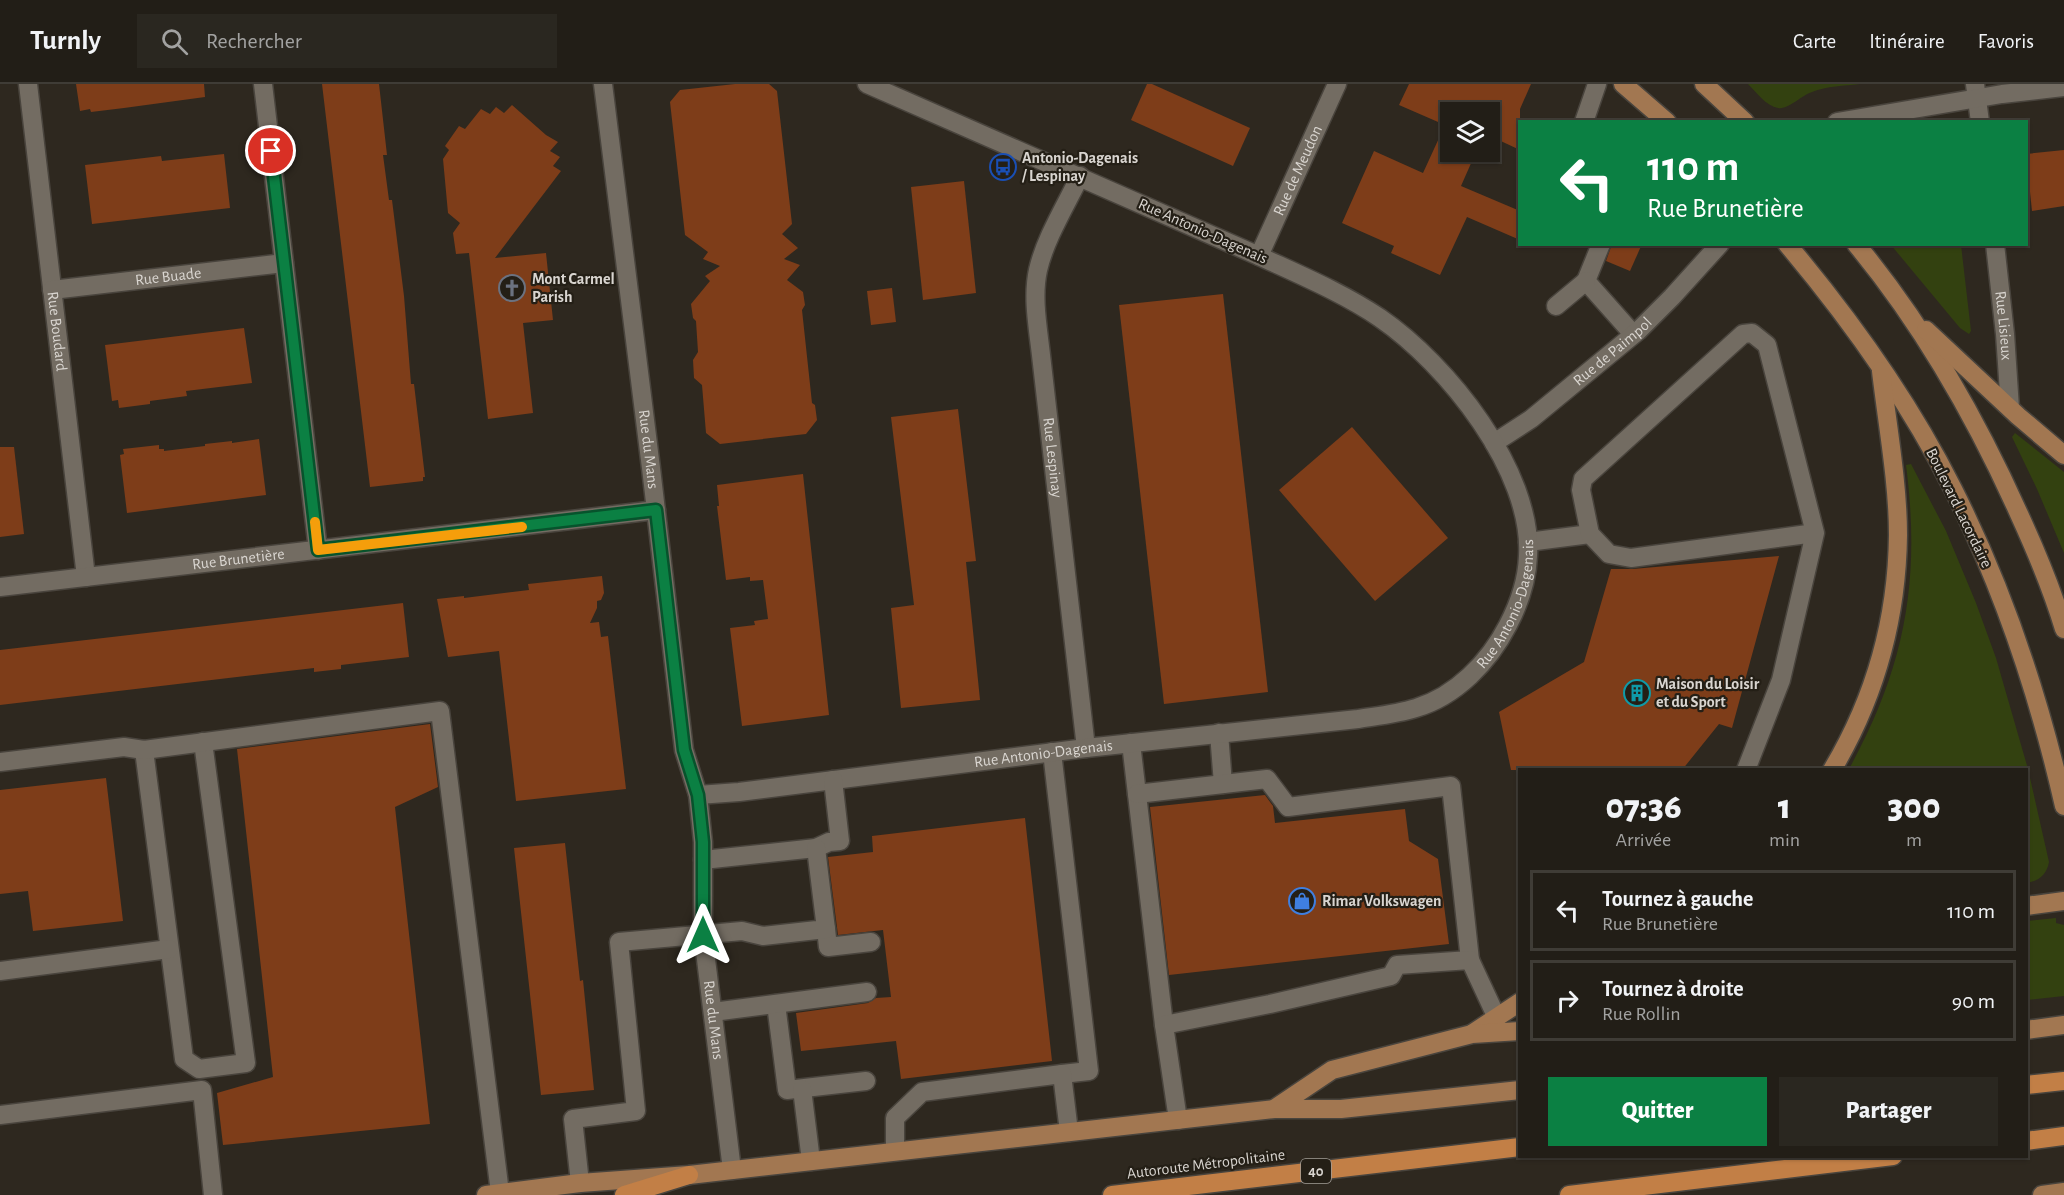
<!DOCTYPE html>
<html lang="fr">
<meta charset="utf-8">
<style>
body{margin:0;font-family:"Alegreya Sans",sans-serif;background:#2a2720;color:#f1f3f6;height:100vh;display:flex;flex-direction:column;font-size:22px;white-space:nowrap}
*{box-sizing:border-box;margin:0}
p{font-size:20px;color:#a2a2a1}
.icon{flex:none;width:33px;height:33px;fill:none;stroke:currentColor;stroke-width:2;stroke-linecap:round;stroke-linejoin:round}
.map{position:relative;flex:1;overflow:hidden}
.drawer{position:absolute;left:1518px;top:684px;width:510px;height:390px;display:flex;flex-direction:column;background:#221e17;border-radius:0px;box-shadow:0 2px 4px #0004,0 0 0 2px #3f3c36}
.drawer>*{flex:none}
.top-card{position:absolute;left:1518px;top:36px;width:510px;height:126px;border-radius:0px;box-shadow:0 2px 4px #0004,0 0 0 2px #3f3c36;background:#0b8043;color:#fff;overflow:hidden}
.buttons{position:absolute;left:1440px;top:18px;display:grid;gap:12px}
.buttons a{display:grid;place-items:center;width:60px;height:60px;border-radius:0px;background:#221e17;box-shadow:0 2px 4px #0004,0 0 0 2px #3f3c36;font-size:30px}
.pin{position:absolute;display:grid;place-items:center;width:51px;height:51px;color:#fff;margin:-26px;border:3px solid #fff;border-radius:50%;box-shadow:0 2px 6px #0007}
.me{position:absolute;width:66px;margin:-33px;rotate:0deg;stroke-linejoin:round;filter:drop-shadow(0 0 4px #0008)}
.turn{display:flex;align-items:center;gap:21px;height:126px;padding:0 30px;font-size:27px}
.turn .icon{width:78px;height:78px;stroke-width:2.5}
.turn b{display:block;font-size:42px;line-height:51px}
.eta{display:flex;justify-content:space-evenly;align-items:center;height:102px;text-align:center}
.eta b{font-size:36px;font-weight:800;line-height:42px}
.cta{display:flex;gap:12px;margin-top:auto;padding:12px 30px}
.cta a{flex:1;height:69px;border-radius:0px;background:#0b8043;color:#fff;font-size:24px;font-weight:800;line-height:69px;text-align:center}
.cta a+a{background:#2a2720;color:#f1f3f6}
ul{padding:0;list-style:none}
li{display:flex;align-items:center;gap:18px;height:81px;margin:0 12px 9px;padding:0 18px;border:3px solid #3f3c36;border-radius:0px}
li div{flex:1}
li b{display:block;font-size:22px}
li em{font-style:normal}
header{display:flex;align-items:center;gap:36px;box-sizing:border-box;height:84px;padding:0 30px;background:#221e17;border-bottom:2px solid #3f3c36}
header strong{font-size:28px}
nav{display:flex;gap:33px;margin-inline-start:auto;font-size:21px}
.search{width:420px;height:54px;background:#2a2720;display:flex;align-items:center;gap:15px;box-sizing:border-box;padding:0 21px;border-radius:0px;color:#a2a2a1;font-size:22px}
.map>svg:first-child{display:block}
</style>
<header>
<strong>Turnly</strong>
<div class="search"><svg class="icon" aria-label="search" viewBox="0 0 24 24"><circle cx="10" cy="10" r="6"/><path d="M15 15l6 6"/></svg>Rechercher</div>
<nav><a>Carte</a><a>Itinéraire</a><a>Favoris</a></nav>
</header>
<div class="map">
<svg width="2064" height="1111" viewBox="0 0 2064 1111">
<rect width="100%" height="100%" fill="#2e281f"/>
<g fill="#334110">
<path d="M1748 0H1860C1844 2 1827 2 1812 8 1802 11 1788 26 1778 24 1766 22 1756 8 1748 0Z"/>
<polygon points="1891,161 1961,161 1971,247 1969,250 1960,244"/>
<polygon points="2015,349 2064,388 2064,469 2037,405 2012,353"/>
<path d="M1911 380 1946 447 1976 519 1996 574 2028 685 2049 778C2047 790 2039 797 2027 799L2026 686 1849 685C1905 583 1921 497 1906 381Z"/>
<polygon points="2056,834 2056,839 2064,841 2064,912 2027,916 2027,837"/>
</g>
<g fill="#7e3d19">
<polygon points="76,0 204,0 205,13 124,24 91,28 90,25 80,27"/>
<polygon points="322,0 379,0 387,71 383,71 389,116 392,116 404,212 411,300 414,300 425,393 423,393 423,397 370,403"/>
<polygon points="735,0 769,0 777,7 792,140 782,150 798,164 784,175 800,181 787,196 803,208 805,221 802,226 812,319 815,321 817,336 806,350 720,360 706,349 702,301 694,294 693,276 698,268 696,237 693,234 691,220 710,197 705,192 720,182 703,175 708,168 685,151 670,18 680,6"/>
<polygon points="1147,0 1152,0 1250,44 1233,82 1131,36"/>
<polygon points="1409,0 1531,0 1520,25 1520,66 1490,52 1490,28 1450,28 1450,68 1476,68 1461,102 1520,127 1520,156 1467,133 1440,191 1391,169 1394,162 1342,139 1374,67 1423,89 1445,41 1399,21"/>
<polygon points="512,21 546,51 558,58 550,67 560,73 553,82 561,87 495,174 546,169 553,236 523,239 533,329 488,335 469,169 456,170 453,149 460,139 448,129 443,75 449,66 445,62 459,42 465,45 481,25 490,30 496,23 504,29"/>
<polygon points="2064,66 2064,122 2032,127 2026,70"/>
<polygon points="224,70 230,124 92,140 85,81 161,72 162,77"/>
<polygon points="964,97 976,209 923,216 911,103"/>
<polygon points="1612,160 1642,160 1630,187 1606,177"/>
<polygon points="892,204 896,238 871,241 867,207"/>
<polygon points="1223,210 1268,608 1164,620 1119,221"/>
<polygon points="244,244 252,299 186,307 187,312 150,317 150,320 119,324 118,316 112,317 105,261"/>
<polygon points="958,325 976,477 966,478 980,616 901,624 891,524 914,521 891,333"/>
<polygon points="1352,343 1448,454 1375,517 1279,406"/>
<polygon points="259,355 266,411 127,429 120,371 124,370 123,365 159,361 159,365 164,365 164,367 205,362 205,360 232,357 232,359"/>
<polygon points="0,363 14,363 24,450 0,453"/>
<polygon points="803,390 829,631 742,642 730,544 755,541 754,537 768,535 763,496 750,497 750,493 726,496 717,422 719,422 717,401"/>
<polygon points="1779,472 1732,644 1719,640 1682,686 1511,686 1499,628 1584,578 1611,485 1633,485"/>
<polygon points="602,492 604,509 601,516 597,517 597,524 590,539 599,538 601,553 608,552 626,705 516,717 499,567 448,573 437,515 464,512 464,514 529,506 528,500"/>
<polygon points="403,519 409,573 341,581 341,585 314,588 314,584 0,621 0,566"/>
<polygon points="430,640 438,703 395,723 430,1040 223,1061 217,1009 273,993 237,665"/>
<polygon points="106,694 123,837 33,847 28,807 0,810 0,706"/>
<polygon points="1265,711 1273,722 1275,739 1405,725 1409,757 1438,775 1449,860 1169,891 1150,723"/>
<polygon points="1025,734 1052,977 901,995 896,957 801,967 796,929 868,919 876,914 891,913 883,846 838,851 828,773 873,768 872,752"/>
<polygon points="565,759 580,897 583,896 594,1006 541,1011 514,764"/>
</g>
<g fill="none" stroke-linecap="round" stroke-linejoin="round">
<defs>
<g id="minor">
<path id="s1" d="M28 0 86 493"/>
<polyline points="263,0 318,466"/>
<path id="s2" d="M603 0 651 384 684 666 698 711 703 758V851L732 1086"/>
<polyline points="1975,0 1980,38"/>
<polyline points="1584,38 1597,0"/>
<polyline points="1837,38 2002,10 2064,3"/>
<path id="s3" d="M1080 92C1066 121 1045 155 1038 186 1032 213 1038 244 1041 271L1086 664"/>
<polyline points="1601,160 1586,197 1633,250"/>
<path id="s4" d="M1995 160 2005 250 2010 324"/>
<path id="s5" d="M1259 172 1337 0"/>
<path id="s6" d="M52 206 284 179"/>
<polyline points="1556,222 1586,197"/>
<path id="s7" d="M1494 359 1531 335 1638 247 1672 213 1720 160"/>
<polyline points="1528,458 1590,450"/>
<path id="s8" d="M0 503 656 426"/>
<polyline points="1219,649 1223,700"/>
<polyline points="1131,659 1164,941"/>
<polyline points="144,666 184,975 199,985 246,979 203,658"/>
<polyline points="1052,668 1089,987 1062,990"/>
<polyline points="0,678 124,663 144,666 440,627 500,1109"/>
<polyline points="1746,686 1781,596 1815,449 1767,261 1752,249 1743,250 1583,395 1581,406 1590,450 1609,470 1631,474 1815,449"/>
<polyline points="1137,710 1267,695 1288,723 1451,702 1470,876"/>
<path id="s9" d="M698 711 739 708 1086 664 1358 635C1377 632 1397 630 1416 624 1456 612 1489 578 1508 541 1519 520 1527 497 1528 472 1533 387 1447 280 1380 234 1343 209 1300 191 1259 172L867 0"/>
<polyline points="703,776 816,764 829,758 840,757 833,696"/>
<polyline points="826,845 828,863 871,858"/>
<polyline points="0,887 169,865"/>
<polyline points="776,920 787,1006 866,997"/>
<polyline points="713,928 867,908"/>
<polyline points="802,1005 811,1077"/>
<polyline points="0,1031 202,1006 213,1111"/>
<polyline points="1178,1036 1164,941 1270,920 1391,892 1397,881 1470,876 1497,934"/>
<polyline points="895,1067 895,1034 922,1008 1062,990 1069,1048"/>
<polyline points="580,1099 573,1035 636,1027 619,858 742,847 763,852 826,845 816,764"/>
</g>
<g id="major">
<polyline points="1623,0 1667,38"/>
<polyline points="1704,0 1745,38"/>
<path d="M1787 160C1850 235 1909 317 1953 405 2004 506 2039 612 2064 722"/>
<path d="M1856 160C1923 241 1976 334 2019 430 2036 467 2052 505 2064 545"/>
<polyline points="1926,246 2018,332 2064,371"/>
<path d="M1832 686C1875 614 1897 534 1898 451 1898 398 1887 339 1881 287"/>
<polyline points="2026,822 2064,817"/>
<polyline points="2026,946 2064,941"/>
<polyline points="1473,949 1520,918"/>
<polyline points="1274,1025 1332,986 1472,950 1520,947"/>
<polyline points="486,1111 580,1099 689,1091 1274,1025 1341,1025 1520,1006"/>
<polyline points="2042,1111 2064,1108"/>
</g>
<g id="highway">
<polyline points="2026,1001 2064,997"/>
<polyline points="2026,1057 2064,1052"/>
<polyline points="624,1111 689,1091"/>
<polyline points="1112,1111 1520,1063"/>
<polyline points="1569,1111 1893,1072"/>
</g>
</defs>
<use href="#minor" stroke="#49443d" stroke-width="21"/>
<use href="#major" stroke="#49443d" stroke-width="21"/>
<use href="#highway" stroke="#49443d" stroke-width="21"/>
<use href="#minor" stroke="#736c62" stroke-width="18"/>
<use href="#major" stroke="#a27751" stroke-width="18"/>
<use href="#highway" stroke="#c27f46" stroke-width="18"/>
</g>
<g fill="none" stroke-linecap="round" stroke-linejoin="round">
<defs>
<polyline id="route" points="271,67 318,466 656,426 684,666 698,711 703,758 703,851"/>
</defs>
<use href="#route" stroke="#07532c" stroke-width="15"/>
<use href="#route" stroke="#0b8043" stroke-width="10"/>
<polyline stroke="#f59e0b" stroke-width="10" points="315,438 318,466 522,443"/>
</g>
<defs>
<symbol id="bus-ring" viewBox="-11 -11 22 22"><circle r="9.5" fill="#241f16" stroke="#1a4fb4" stroke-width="1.5"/><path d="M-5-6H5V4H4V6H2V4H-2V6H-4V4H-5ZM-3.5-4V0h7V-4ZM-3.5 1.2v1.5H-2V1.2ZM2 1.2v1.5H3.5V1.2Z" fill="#1a4fb4"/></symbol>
<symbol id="church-ring" viewBox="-11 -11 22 22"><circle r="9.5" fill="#241f16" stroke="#6b7280" stroke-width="1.5"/><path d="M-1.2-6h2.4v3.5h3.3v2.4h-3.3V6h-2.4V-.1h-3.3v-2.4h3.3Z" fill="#6b7280"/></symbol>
<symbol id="building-ring" viewBox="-11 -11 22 22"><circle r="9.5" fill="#241f16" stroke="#0f9aa8" stroke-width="1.5"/><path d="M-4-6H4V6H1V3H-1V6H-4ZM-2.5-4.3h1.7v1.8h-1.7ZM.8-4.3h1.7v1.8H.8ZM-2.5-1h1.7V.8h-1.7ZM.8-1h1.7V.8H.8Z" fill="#0f9aa8"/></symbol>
<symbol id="shop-ring" viewBox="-11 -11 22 22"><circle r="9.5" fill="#241f16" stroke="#3f7fe0" stroke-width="1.5"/><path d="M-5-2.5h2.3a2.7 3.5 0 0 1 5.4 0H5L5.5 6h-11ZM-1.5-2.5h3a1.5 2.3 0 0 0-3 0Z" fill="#3f7fe0"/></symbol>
</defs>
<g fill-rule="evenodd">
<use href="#bus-ring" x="988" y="68" width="30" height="30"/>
<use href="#church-ring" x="497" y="189" width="30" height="30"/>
<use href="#building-ring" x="1622" y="594" width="30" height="30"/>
<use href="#shop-ring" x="1287" y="802" width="30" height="30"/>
</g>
<g text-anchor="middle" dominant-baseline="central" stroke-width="4.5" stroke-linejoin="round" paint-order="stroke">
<rect fill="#241f16" stroke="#a39e98" stroke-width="1.5" x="1301" y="1075" width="30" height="24" rx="4.5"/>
<g font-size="15" font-weight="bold" fill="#d9d5d0">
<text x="1316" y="1087">40</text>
</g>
<g font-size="16" font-weight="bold" fill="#d9d5d0" stroke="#241f16" text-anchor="start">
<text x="1022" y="74">Antonio-Dagenais<tspan x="1022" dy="18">/ Lespinay</tspan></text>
<text x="532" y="195">Mont Carmel<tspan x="532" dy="18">Parish</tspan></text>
<text x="1656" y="600">Maison du Loisir<tspan x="1656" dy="18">et du Sport</tspan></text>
<text x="1322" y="817">Rimar Volkswagen</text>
</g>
<g font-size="16" fill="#d9d5d0" stroke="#241f16">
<text stroke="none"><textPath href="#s5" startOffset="94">Rue de Meudon</textPath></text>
<text transform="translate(1203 147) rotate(24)">Rue Antonio-Dagenais</text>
<text stroke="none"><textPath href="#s6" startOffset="117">Rue Buade</textPath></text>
<text stroke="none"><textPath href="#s4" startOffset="82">Rue Lisieux</textPath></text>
<text stroke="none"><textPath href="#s1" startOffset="249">Rue Boudard</textPath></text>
<text stroke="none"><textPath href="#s7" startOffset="150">Rue de Paimpol</textPath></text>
<text stroke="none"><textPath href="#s2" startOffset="368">Rue du Mans</textPath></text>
<text stroke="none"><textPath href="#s3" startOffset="292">Rue Lespinay</textPath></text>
<text transform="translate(1959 424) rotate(64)">Boulevard Lacordaire</text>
<text stroke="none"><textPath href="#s8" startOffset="240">Rue Brunetière</textPath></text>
<text stroke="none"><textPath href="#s9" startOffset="870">Rue Antonio-Dagenais</textPath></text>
<text stroke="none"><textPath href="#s9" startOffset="348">Rue Antonio-Dagenais</textPath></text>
<text stroke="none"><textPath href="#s2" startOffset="944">Rue du Mans</textPath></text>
<text transform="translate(1206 1080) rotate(-7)">Autoroute Métropolitaine</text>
</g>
</g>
</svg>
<div class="buttons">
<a><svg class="icon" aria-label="layers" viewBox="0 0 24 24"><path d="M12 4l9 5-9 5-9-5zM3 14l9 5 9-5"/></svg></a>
</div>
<div class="pin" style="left:271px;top:67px;background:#d93025"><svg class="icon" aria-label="arrive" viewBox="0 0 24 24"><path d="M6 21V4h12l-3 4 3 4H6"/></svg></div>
<svg class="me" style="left:703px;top:851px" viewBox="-20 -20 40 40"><path d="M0-17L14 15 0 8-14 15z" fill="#0b8043" stroke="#fff" stroke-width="4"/></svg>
<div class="top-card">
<div class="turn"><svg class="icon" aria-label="left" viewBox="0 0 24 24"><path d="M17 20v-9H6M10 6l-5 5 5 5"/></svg><div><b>110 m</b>Rue Brunetière</div></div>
</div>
<section class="drawer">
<div class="eta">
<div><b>07:36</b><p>Arrivée</p></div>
<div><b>1</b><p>min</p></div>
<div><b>300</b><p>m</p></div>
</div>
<ul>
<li><svg class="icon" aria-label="left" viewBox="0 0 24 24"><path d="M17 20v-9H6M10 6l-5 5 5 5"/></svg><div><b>Tournez à gauche</b><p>Rue Brunetière</p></div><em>110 m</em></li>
<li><svg class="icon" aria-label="right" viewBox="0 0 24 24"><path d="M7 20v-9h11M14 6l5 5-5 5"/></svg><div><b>Tournez à droite</b><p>Rue Rollin</p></div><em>90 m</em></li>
</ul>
<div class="cta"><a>Quitter</a><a>Partager</a></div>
</section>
</div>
